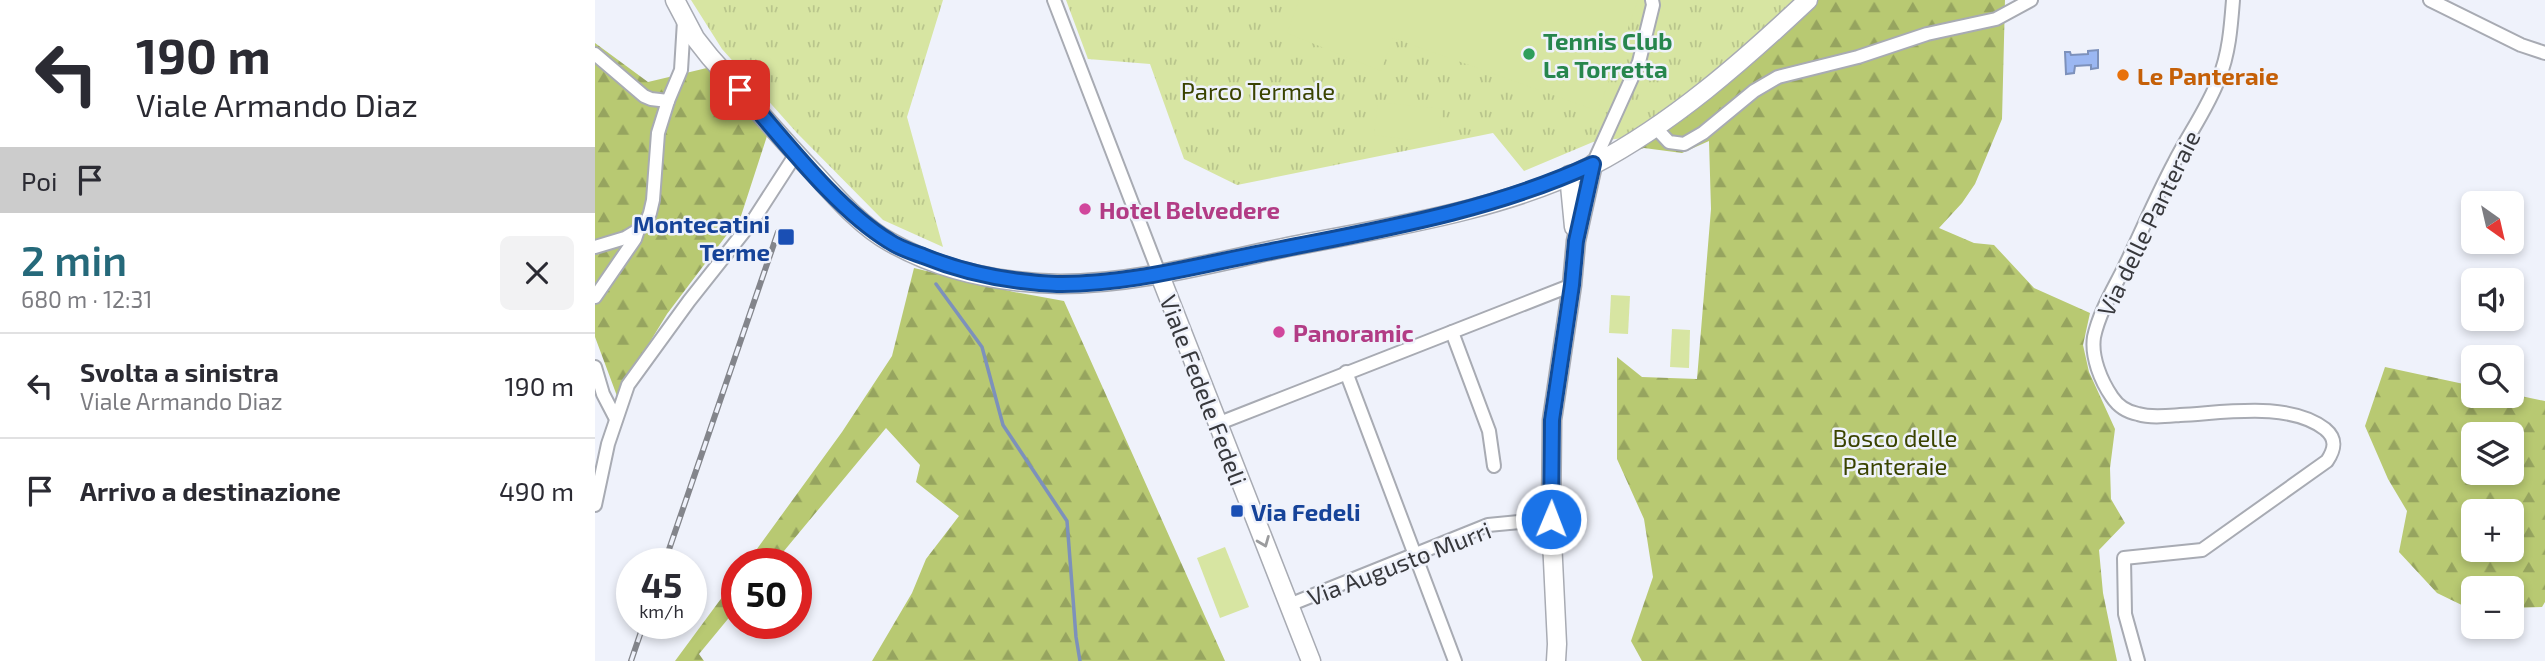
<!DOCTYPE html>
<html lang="it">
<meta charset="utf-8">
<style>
body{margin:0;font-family:"Exo 2",sans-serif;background:#f2f2f3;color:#2b2b33;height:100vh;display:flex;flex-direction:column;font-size:26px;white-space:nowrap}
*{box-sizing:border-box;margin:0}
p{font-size:23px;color:#7c7c81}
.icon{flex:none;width:38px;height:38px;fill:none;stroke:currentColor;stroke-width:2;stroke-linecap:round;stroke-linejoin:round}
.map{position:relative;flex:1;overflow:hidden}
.side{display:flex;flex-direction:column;background:#fff;width:595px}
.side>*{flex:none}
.hud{background:#fff;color:#2b2b33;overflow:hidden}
.needle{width:46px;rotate:146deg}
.controls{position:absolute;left:1866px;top:191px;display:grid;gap:14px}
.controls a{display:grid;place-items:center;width:63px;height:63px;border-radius:10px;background:#fff;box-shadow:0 4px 10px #0003;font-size:35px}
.speed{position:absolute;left:21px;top:548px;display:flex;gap:14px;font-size:35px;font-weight:700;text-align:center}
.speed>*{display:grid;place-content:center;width:91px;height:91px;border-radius:50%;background:#fff;box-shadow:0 4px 10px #0003;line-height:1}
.speed small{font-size:18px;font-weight:400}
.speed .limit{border:10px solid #d22;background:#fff;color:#111}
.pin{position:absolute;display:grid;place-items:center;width:60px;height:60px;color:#fff;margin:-30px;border-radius:14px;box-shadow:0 4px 10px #0006}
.me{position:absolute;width:77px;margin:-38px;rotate:1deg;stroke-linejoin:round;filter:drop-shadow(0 0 5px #0008)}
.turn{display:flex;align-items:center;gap:24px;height:147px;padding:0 21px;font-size:32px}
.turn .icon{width:91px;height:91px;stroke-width:2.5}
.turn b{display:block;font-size:49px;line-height:60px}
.then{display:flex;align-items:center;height:66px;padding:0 21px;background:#0003;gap:14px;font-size:26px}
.round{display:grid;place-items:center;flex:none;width:74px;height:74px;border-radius:10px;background:#f2f2f3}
.overview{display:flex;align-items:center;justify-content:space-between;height:119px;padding:0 21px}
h1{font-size:42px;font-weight:600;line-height:52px;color:#25697a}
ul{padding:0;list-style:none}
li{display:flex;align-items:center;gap:21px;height:105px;padding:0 21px;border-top:2px solid #e1e1e2}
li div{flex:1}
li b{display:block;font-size:26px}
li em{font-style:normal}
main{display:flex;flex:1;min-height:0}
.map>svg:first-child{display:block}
</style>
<main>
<section class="side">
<div class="hud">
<div class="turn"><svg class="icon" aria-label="left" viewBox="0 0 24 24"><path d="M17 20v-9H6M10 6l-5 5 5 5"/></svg><div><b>190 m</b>Viale Armando Diaz</div></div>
<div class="then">Poi<svg class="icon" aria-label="arrive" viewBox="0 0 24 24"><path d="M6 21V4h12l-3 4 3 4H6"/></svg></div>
</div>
<div class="overview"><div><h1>2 min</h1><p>680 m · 12:31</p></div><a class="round"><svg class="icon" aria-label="close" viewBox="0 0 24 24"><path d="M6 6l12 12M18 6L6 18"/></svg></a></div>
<ul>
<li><svg class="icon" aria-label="left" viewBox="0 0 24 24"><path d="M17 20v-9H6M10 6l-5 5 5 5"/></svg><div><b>Svolta a sinistra</b><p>Viale Armando Diaz</p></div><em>190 m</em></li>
<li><svg class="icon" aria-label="arrive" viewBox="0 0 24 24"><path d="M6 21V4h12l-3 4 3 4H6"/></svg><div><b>Arrivo a destinazione</b></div><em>490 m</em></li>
</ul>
</section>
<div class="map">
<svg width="1950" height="661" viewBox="0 0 1950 661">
<defs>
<pattern id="forest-firs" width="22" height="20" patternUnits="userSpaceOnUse" patternTransform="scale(1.75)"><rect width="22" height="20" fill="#b8c972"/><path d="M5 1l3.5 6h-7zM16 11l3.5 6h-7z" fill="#96a45f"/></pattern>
<pattern id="park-tufts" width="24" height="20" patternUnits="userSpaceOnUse" patternTransform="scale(1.75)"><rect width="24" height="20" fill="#d7e5a2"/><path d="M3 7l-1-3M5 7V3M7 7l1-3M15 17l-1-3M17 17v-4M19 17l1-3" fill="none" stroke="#b9c58c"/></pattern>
</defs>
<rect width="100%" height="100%" fill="#eff2fb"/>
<g fill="url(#forest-firs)" fill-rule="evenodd">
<polygon points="1206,0 1410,0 1407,119 1380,184 1367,203 1344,228 1379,243 1399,245 1439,288 1495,313 1488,345 1494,372 1520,429 1515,468 1516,499 1530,523 1504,550 1508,593 1522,661 1047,661 1036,641 1058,577 1049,519 1022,459 1022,357 1047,377 1102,379 1116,209 1114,141 1087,153 1049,148 1017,158 1028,138 1153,49"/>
<polygon points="0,43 53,82 116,67 172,136 146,216 72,314 22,396 0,337"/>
<polygon points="319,268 419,292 469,301 630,661 277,661 317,593 331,559 364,516 321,482 325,465 291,428 179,563 151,564 247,432 297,356"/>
<path d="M1790 367 1878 386V396L1916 394 1950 401V602L1947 607 1916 608V588H1878V609H1875L1842 593 1804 552 1812 511 1793 479 1770 426ZM1916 434V472H1878V434ZM1916 511V550H1878V511Z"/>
<polygon points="142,577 142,608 104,654 109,661 80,661"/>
</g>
<g fill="url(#park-tufts)">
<polygon points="96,0 348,0 312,117 348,247 288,220 202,133 127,49"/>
<polygon points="471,0 1206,0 1153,49 1028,138 998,142 929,171 898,133 642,185 589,159 555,64 493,59"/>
</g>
<g fill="#d7e5a2">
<polygon points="704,0 1043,0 1003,111 798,38 786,71 692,33"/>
<polygon points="783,102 847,109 843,143 779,135"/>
<polygon points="1016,295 1035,296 1033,334 1014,333"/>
<polygon points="1077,329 1095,330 1094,368 1075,367"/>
<polygon points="630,547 654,607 625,618 602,558"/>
</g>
<polygon fill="#9bb7f2" stroke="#7d91bb" stroke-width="2" points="1503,50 1503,68 1496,69 1496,65 1480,66 1479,73 1471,74 1470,52 1475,52 1476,55 1493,54 1493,51"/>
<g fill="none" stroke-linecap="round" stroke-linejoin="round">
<polyline stroke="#7d91bb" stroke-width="3.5" points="341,284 387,347 408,425 472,521 481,637 485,661"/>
<defs>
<g id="minor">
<polyline points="459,0 564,273"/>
<polyline points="1835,0 1926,45 1950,53"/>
<polyline points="0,54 49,96 56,99 73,101"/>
<polyline points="1060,127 1074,142 1089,144 1108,133 1159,91 1183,77 1263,57 1332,34 1401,19 1436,0"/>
<polyline points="998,164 1044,62 1058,5 1057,0"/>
<polyline points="0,247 30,238 43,230 52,221 55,213 58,200 63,133 73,101 86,70 89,21"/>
<polyline points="0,297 40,239 43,230"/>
<polyline points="857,332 894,431 899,466"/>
<polyline points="0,367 8,394 21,419"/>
<polyline points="751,372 860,661"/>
<polyline points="622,424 977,285"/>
<polyline points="0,505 13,444 33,385 94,301 159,219 201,154"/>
<polyline points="694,605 893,525 956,519"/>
<path d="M1543 661 1530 614 1529 558 1607 550 1732 461C1740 449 1742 439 1730 429 1694 401 1629 413 1585 415 1572 416 1556 418 1543 414 1532 412 1523 406 1517 397 1506 381 1496 357 1499 337 1504 313 1518 290 1529 268 1546 233 1561 197 1579 163 1593 135 1613 108 1624 78 1634 54 1636 26 1638 0"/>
</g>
<g id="secondary">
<path d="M80 0 100 38 115 57C150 96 184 136 220 174 242 198 266 226 295 242 346 271 407 283 465 284 539 284 616 263 688 248 788 228 907 211 998 165 1078 123 1148 61 1213 0"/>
<polyline points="974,175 979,227"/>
<polyline points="564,273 716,661"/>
<polyline points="961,661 962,644 956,519 957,420 977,285 981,241 998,164"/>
</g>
</defs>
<use href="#minor" stroke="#a8abb3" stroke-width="16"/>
<use href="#secondary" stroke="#a8abb3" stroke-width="21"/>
<use href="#minor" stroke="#fff" stroke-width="12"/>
<use href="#secondary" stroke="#fff" stroke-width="18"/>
<defs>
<g id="rail">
<polyline points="69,564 183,232"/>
<polyline points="36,661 49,623"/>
</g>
</defs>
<use href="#rail" stroke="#83858b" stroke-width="6"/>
<use href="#rail" stroke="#eff2fb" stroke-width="3.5" stroke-dasharray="10" stroke-linecap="butt"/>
</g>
<defs><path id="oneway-chevron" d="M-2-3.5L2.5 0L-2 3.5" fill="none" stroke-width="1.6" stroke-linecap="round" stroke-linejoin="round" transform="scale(1.75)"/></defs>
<use stroke="#9b9c9e" href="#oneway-chevron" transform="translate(669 542) rotate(68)"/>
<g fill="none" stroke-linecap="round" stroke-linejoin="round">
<defs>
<path id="route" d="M145 90C187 137 241 209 294 241 304 248 317 252 328 256 372 274 414 282 462 284 528 285 596 267 661 254 775 231 892 213 998 164L981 241 977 285 957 420 956 519"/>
</defs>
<use href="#route" stroke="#114b97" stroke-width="18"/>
<use href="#route" stroke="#1a73e8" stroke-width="12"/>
</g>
<circle fill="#2e9e5b" stroke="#eff2fb" stroke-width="2.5" cx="934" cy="54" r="7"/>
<circle fill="#e8710a" stroke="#eff2fb" stroke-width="2.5" cx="1528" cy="75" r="7"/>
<g fill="#d1479c" stroke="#eff2fb" stroke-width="2.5">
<circle cx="490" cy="209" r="7"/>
<circle cx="684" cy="332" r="7"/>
</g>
<g fill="#1a4fb4" stroke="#eff2fb" stroke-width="2.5">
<rect x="182" y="228" width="18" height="18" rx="3.5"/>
<rect x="635" y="504" width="14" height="14" rx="3.5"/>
</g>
<g text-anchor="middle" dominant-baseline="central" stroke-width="5" stroke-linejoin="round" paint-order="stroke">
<g font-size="24" font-weight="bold" fill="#27864d" stroke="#eff2fb" text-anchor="start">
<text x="948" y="40">Tennis Club<tspan x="948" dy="28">La Torretta</tspan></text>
</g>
<g font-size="24" font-weight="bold" fill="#c56008" stroke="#eff2fb" text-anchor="start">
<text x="1542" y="75">Le Panteraie</text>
</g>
<g font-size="24" fill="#3a4300" stroke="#eff2fb">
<text x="663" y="90">Parco Termale</text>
<text x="1300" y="437">Bosco delle<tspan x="1300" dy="28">Panteraie</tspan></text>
</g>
<g font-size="24" font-weight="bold" fill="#b23c85" stroke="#eff2fb" text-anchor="start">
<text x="504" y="209">Hotel Belvedere</text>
<text x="698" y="332">Panoramic</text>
</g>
<g font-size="24" font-weight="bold" fill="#164399" stroke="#eff2fb" text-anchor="end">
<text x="175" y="223">Montecatini<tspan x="175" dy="28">Terme</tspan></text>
<text x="656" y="511" text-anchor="start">Via Fedeli</text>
</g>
<g font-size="24" fill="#37383c" stroke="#eff2fb">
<text transform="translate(1553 223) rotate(-64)">Via delle Panteraie</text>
<text transform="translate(609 390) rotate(69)">Viale Fedele Fedeli</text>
<text transform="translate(804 563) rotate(-21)">Via Augusto Murri</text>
</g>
</g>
</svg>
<div class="controls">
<a><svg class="needle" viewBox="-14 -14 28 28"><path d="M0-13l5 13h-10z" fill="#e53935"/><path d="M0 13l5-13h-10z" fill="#7c7c81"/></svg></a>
<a><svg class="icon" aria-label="sound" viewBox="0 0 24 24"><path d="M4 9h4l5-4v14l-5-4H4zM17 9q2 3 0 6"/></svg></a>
<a><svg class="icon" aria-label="search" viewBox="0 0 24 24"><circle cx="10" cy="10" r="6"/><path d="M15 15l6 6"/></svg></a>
<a><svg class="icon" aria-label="layers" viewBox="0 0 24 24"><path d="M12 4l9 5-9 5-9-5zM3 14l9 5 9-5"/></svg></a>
<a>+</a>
<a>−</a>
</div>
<div class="speed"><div>45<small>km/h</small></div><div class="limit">50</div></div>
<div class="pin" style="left:145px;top:90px;background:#d93025"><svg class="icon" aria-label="arrive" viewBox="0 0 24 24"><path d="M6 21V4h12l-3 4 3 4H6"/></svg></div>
<svg class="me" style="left:956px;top:519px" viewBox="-20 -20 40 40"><circle r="17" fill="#1a73e8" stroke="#fff" stroke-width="3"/><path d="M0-11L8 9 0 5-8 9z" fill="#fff"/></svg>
</div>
</main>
